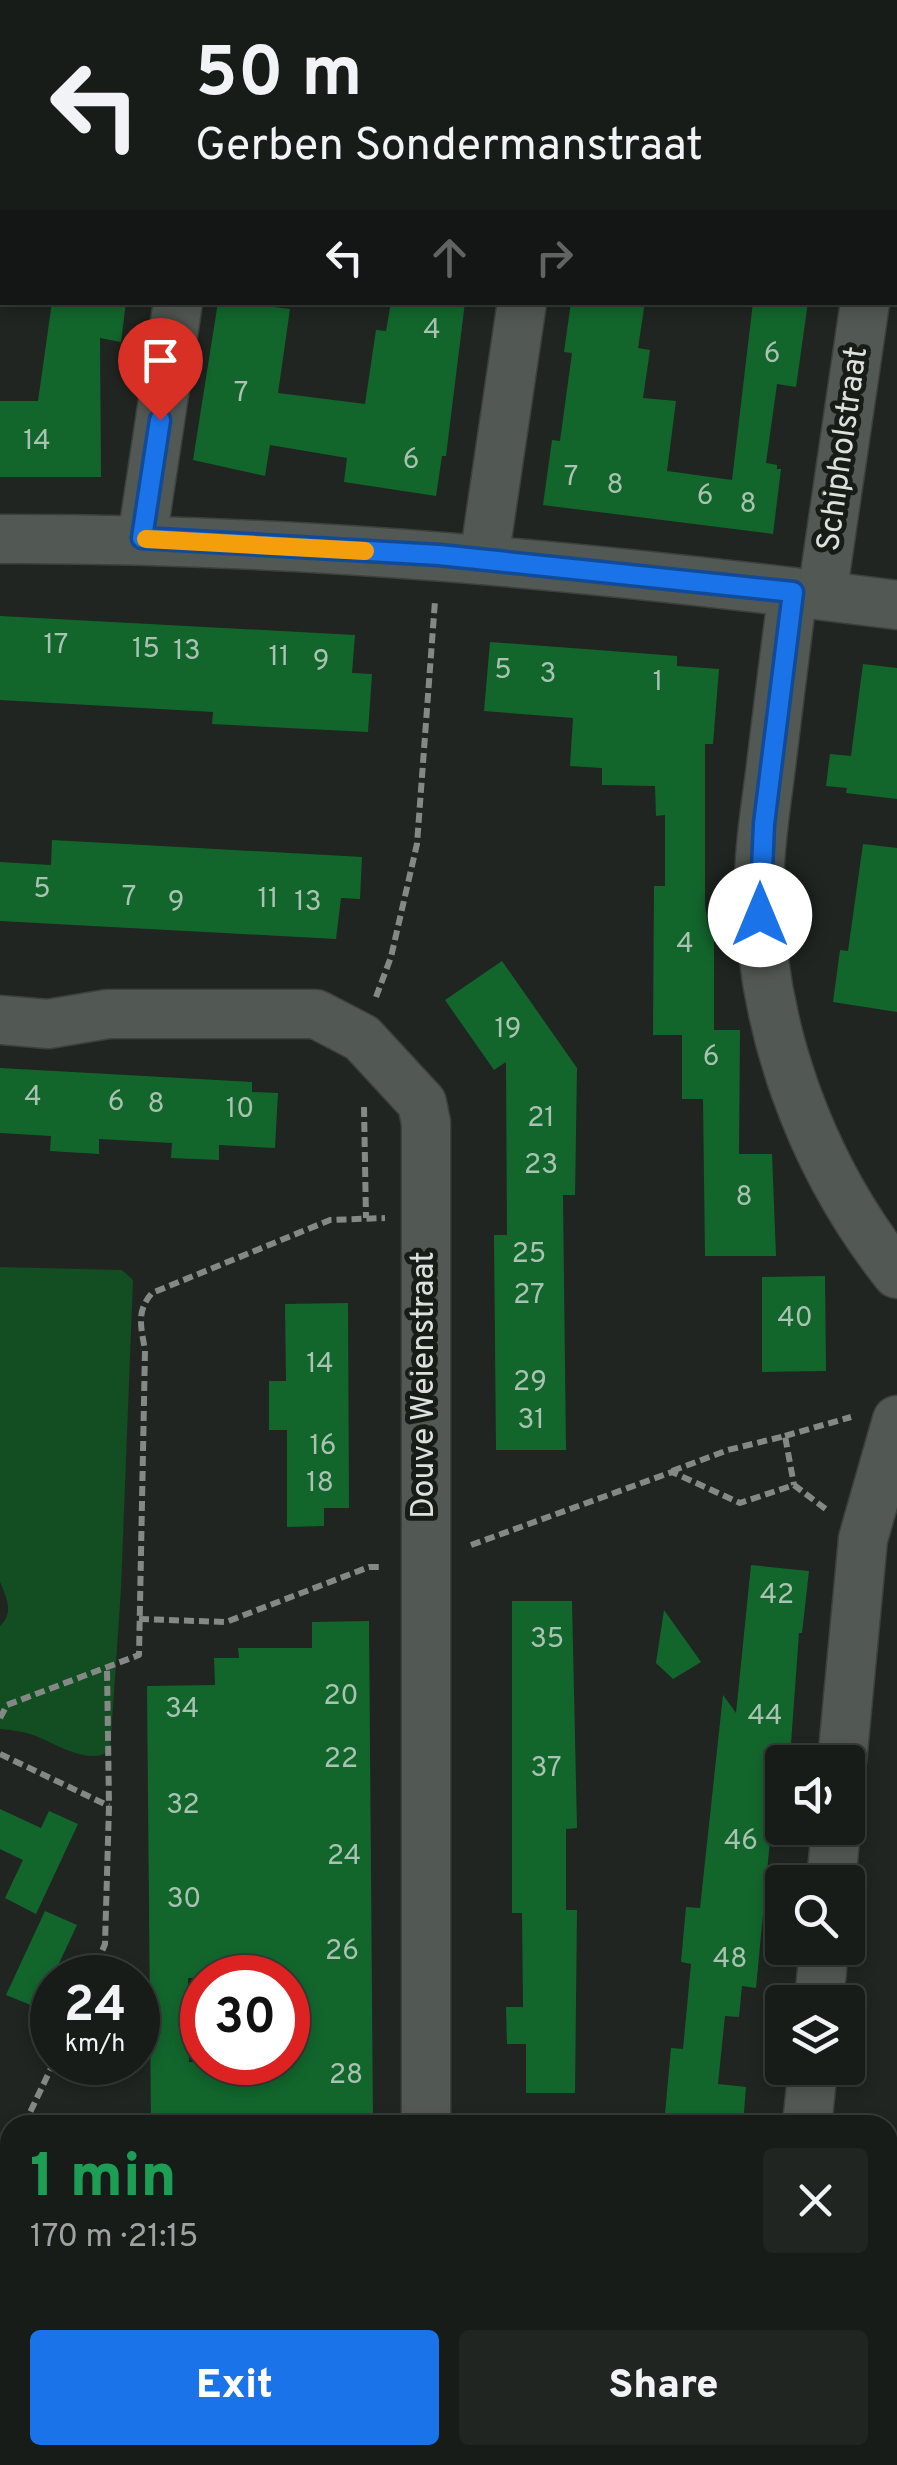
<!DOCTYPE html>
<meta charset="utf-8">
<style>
body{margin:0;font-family:Overpass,sans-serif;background:#212522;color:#f1f3f6;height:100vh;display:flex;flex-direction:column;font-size:38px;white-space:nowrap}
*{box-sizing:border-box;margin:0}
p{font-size:32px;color:#9fa1a2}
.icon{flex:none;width:55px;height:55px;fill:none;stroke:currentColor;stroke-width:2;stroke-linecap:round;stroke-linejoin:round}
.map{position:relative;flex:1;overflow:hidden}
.sheet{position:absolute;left:0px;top:2115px;width:898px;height:350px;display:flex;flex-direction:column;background:#181c19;border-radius:30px 30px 0 0;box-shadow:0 5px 15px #0003,0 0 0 2px #363a38}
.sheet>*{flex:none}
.banner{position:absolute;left:0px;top:0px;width:898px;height:305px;box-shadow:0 5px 15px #0003,0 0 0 2px #363a38;background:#181c19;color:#f1f3f6;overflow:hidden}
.tools{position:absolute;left:765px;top:1745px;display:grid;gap:20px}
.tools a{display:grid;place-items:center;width:100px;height:100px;border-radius:10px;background:#181c19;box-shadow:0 5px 15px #0003,0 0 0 2px #363a38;font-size:50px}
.speed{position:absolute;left:30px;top:1955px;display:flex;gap:20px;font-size:50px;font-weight:700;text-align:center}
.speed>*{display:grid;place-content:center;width:130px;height:130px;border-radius:50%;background:#181c19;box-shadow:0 5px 15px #0003,0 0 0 2px #363a38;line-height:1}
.speed small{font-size:25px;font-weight:400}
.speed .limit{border:15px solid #d22;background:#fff;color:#111}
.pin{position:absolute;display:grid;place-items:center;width:85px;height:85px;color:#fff;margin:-102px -42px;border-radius:50% 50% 50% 0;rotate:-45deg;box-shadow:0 0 10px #0007}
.pin .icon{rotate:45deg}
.me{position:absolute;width:110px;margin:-55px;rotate:0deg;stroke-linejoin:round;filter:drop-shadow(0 0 8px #0008)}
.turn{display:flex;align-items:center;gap:35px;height:210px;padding:0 30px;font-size:45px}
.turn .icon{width:130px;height:130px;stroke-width:2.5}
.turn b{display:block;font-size:70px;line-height:85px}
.lanes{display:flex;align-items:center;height:95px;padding:0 30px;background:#0003;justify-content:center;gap:50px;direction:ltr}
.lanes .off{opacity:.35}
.round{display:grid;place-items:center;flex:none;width:105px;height:105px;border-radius:10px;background:#212522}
.summary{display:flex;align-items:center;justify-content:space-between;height:170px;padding:0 30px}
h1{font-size:60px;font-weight:800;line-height:75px;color:#1e9e55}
.button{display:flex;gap:20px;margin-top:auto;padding:20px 30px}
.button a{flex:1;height:115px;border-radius:10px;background:#1a73e8;color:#fff;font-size:40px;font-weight:800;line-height:115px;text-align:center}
.button a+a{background:#212522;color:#f1f3f6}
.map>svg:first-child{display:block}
</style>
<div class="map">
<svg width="897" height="2465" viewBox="0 0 897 2465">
<rect width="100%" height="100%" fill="#202521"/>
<path fill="#134d22" d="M0 1267 122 1270 133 1280 121 1589 110 1751C88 1766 55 1743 33 1735 22 1731 11 1730 0 1729V1626C14 1612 7 1599 0 1582Z"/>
<g fill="#12662c" fill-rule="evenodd">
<polygon points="52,302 126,302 121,342 100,338 101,477 0,477 0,401 38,401"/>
<polygon points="218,302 267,302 266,306 290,309 278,393 365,404 376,330 386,331 391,302 465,302 446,456 442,456 436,496 344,482 347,458 270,445 265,476 193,460"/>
<polygon points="571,302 645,302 638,348 650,350 643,398 676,401 667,471 732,480 753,302 808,302 796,387 777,384 766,463 777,465 777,469 781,469 773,534 543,505 552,440 560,441 572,353 564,352"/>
<polygon points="0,616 355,635 352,673 372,674 368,732 212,724 213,712 0,700"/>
<polygon points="490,642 677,656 677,666 719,669 713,744 705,744 705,905 708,926 714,926 714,1030 740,1030 739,1154 772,1154 776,1256 705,1256 703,1099 682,1099 682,1035 653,1035 654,886 665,886 665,815 656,816 655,786 602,785 602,768 570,766 573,718 484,711"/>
<polygon points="863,664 897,668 897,799 846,793 847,788 826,786 830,754 851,756"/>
<polygon points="52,840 362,857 360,899 341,898 336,939 0,921 0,862 51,865"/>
<polygon points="863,844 897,848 897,1012 833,1002 840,950 848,951"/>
<polygon points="502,961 577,1068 575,1195 563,1195 566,1450 496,1450 494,1235 507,1235 506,1062 494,1070 445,1000"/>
<polygon points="0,1068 252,1082 252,1092 278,1093 275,1148 219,1145 219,1160 171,1158 172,1143 99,1139 99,1154 50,1151 51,1136 0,1133"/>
<polygon points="825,1276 826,1371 762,1372 762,1277"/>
<polygon points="348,1303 349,1508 324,1508 324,1526 287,1527 287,1430 269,1430 269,1381 286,1381 285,1304"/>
<polygon points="751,1565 809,1571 802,1633 799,1633 790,1757 778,1756 756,1988 742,1986 739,2017 725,2016 718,2084 746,2087 743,2125 664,2125 671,2048 683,2049 691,1964 681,1962 686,1907 700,1908 723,1695 736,1713"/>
<polygon points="512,1601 572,1601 577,1828 566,1829 566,1910 577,1910 575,2093 526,2093 526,2044 507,2044 506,2007 523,2007 522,1913 512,1913"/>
<polygon points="664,1610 701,1662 673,1679 656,1663"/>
<path d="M369 1621 373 2125H151L147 1686 215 1685 214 1658H239L238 1648H312V1622ZM188 1978H288V2062H189Z"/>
<polygon points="0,1809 41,1828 49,1811 78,1824 36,1914 5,1898 23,1860 0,1849"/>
<polygon points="45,1911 77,1925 38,2008 6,1995"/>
</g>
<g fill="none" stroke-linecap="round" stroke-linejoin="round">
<defs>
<g id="street">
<polyline points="223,2 224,0"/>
<polyline points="566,2 567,0"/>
<polyline points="895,99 897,86"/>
<path d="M0 539C300 538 599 567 897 605"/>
<polyline points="142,539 178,302"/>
<polyline points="484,559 522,302"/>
<path d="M793 592C785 650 778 708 771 766 766 806 759 847 759 887 760 1026 810 1165 897 1274"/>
<polyline points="822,595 865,302"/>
<polyline points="0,1020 48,1024 108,1014 316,1014 362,1038 422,1103 426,1123 426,2125"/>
<polyline points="842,1762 863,1539 897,1420"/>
<polyline points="831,1882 836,1828"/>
<polyline points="819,2002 824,1948"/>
<polyline points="807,2125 813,2068"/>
<polyline points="341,2465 352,2455"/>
<polyline points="775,2465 776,2455"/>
</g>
</defs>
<use href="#street" stroke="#3d403d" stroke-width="51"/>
<g stroke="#858986" stroke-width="6" stroke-dasharray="10 5" stroke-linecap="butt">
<polyline points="376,997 391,957 417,844 435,601"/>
<polyline points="364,1107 366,1218"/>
<polyline points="785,1436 851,1417"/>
<polyline points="672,1471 728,1450 785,1436 794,1485"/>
<polyline points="471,1545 672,1472 740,1503 794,1485 827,1510"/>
<polyline points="139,1619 226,1622 369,1567 382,1567"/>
<path d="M0 1718 7 1705 139 1655 145 1350C141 1327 136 1311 152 1293L330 1220 385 1218"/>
<polyline points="0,1754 109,1806"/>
<polyline points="91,1978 105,1944 109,1806 107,1667"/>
<polyline points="24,2125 54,2062"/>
<polyline points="0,2176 10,2155"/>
<polyline points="0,2197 10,2205"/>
<polyline points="888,2449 897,2450"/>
</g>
<use href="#street" stroke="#525853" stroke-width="48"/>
</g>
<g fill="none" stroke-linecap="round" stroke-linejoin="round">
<defs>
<polyline id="route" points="160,420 142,538 439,555 793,592 764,824 760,915"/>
</defs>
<use href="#route" stroke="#114b97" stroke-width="25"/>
<use href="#route" stroke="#1a73e8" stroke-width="18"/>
<polyline stroke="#f59e0b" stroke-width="18" points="146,539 365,551"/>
</g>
<g text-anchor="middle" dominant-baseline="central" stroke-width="10" stroke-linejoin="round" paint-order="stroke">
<g font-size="28" fill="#aac2b1">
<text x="432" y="331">4</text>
<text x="772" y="355">6</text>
<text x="241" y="394">7</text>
<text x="37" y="442">14</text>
<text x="411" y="461">6</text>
<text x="571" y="478">7</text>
<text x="615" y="486">8</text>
<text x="705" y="497">6</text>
<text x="748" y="505">8</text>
<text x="56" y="646">17</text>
<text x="146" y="650">15</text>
<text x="187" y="652">13</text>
<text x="279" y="658">11</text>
<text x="321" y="662">9</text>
<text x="503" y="671">5</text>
<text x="548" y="675">3</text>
<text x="658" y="683">1</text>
<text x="42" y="890">5</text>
<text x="129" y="898">7</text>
<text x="268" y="900">11</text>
<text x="176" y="903">9</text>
<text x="308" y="903">13</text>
<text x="685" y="945">4</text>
<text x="508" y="1030">19</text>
<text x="711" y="1058">6</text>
<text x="33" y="1098">4</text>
<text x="116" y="1103">6</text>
<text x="156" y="1105">8</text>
<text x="240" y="1110">10</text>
<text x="541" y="1119">21</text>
<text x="541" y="1166">23</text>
<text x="744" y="1198">8</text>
<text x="529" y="1255">25</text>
<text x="529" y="1296">27</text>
<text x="795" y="1319">40</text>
<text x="320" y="1365">14</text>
<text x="530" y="1383">29</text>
<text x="531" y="1421">31</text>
<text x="323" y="1447">16</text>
<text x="320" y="1484">18</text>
<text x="777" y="1596">42</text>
<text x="547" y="1640">35</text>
<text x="341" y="1697">20</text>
<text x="182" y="1710">34</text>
<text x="765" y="1717">44</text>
<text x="341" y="1760">22</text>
<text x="546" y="1769">37</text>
<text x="183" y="1806">32</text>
<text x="741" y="1842">46</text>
<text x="344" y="1857">24</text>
<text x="184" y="1900">30</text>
<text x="342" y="1952">26</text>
<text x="730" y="1960">48</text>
<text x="346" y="2076">28</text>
</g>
<g font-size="32" fill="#dde0dd" stroke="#171c17">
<text transform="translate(844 449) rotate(-82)">Schipholstraat</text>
<text transform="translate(425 1385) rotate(-90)">Douve Weienstraat</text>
</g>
</g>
</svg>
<div class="tools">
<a><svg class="icon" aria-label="sound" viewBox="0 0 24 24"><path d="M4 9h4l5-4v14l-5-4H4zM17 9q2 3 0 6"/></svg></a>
<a><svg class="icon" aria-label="search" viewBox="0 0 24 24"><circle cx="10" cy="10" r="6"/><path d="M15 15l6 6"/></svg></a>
<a><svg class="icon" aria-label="layers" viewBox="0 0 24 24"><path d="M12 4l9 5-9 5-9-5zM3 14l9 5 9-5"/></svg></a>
</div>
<div class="speed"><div>24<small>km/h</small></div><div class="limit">30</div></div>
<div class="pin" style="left:160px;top:420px;background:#d93025"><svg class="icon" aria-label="arrive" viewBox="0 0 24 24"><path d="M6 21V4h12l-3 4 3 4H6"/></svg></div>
<svg class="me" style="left:760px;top:915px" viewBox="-20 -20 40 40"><circle r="19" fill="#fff"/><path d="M0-13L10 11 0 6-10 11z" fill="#1a73e8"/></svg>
<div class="banner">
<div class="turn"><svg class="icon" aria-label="left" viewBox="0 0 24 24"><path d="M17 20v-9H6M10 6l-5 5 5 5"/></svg><div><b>50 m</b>Gerben Sondermanstraat</div></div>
<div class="lanes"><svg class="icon" aria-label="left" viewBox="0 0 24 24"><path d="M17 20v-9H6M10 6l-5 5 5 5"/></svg><svg class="icon off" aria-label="ahead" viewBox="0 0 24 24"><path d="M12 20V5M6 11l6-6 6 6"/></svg><svg class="icon off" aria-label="right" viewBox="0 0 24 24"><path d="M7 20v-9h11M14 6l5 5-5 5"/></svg></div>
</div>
<section class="sheet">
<div class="summary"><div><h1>1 min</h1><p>170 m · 21:15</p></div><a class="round"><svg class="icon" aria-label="close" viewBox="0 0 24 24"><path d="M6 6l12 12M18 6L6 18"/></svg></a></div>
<div class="button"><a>Exit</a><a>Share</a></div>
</section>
</div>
